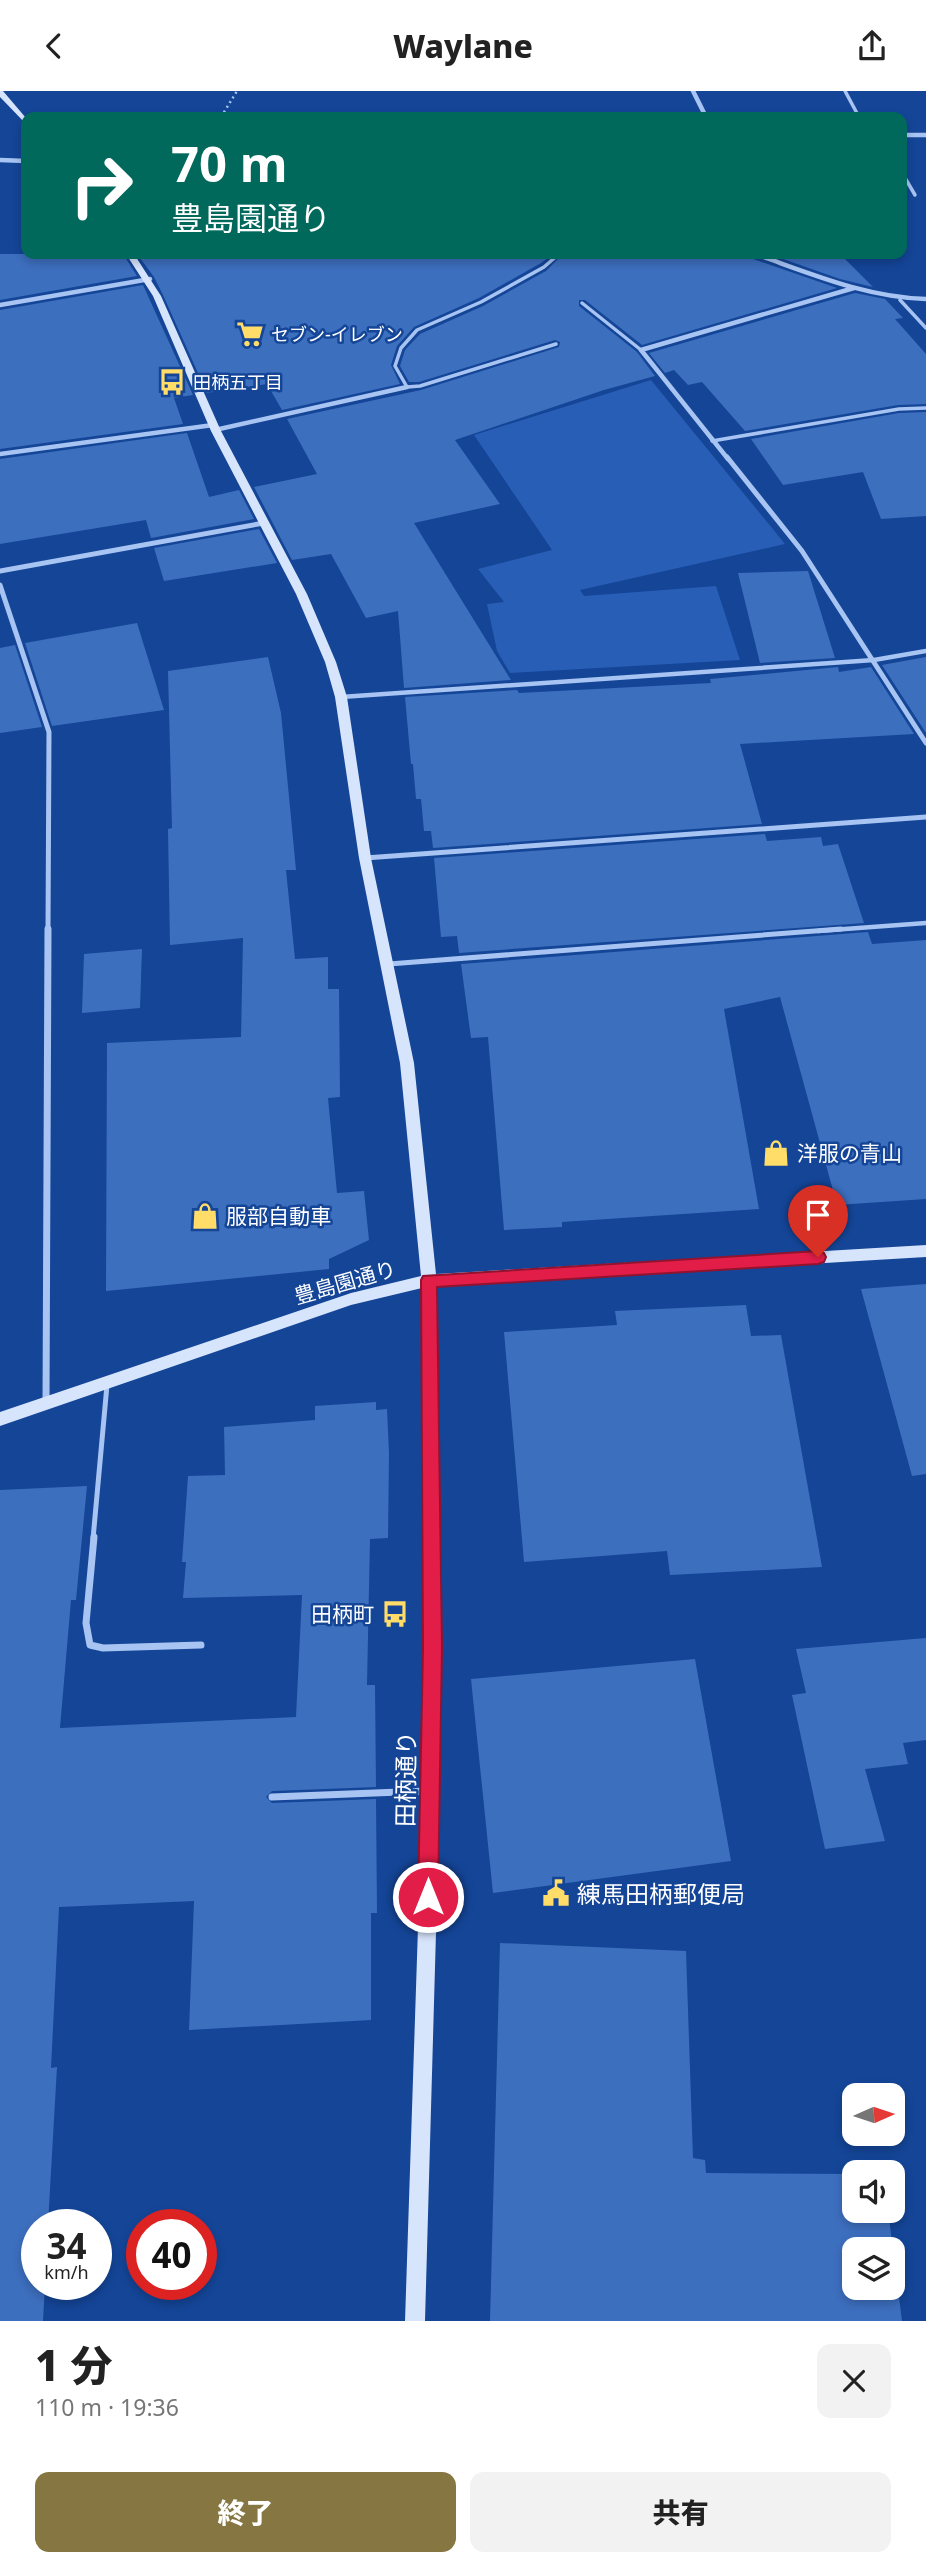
<!DOCTYPE html>
<html lang="ja">
<meta charset="utf-8">
<style>
body{margin:0;font-family:"Noto Sans","Noto Sans JP",sans-serif;background:#f2f2f2;color:#222;height:100vh;display:flex;flex-direction:column;font-size:26px;white-space:nowrap}
*{box-sizing:border-box;margin:0}
p{font-size:23px;color:#767676}
.icon{flex:none;width:38px;height:38px;fill:none;stroke:currentColor;stroke-width:2;stroke-linecap:round;stroke-linejoin:round}
.map{position:relative;height:2230px;overflow:hidden}
.panel{display:flex;flex-direction:column;background:#fff;flex:1}
.panel>*{flex:none}
.guide{position:absolute;left:21px;top:21px;width:886px;height:147px;border-radius:14px;box-shadow:0 4px 10px #0003;background:#00695c;color:#fff;overflow:hidden}
.needle{width:46px;rotate:87deg}
.controls{position:absolute;left:842px;top:1992px;display:grid;gap:14px}
.controls a{display:grid;place-items:center;width:63px;height:63px;border-radius:14px;background:#fff;box-shadow:0 4px 10px #0003;font-size:35px}
.speed{position:absolute;left:21px;top:2118px;display:flex;gap:14px;font-size:35px;font-weight:700;text-align:center}
.speed>*{display:grid;place-content:center;width:91px;height:91px;border-radius:50%;background:#fff;box-shadow:0 4px 10px #0003;line-height:1}
.speed small{font-size:18px;font-weight:400}
.speed .limit{border:10px solid #d22;background:#fff;color:#111}
.pin{position:absolute;display:grid;place-items:center;width:60px;height:60px;color:#fff;margin:-72px -30px;border-radius:50% 50% 50% 0;rotate:-45deg;box-shadow:0 0 7px #0007}
.pin .icon{rotate:45deg}
.me{position:absolute;width:77px;margin:-38px;rotate:0deg;stroke-linejoin:round;filter:drop-shadow(0 0 5px #0008)}
.turn{display:flex;align-items:center;gap:24px;height:147px;padding:0 35px;font-size:32px}
.turn .icon{width:91px;height:91px;stroke-width:2.5}
.turn b{display:block;font-size:49px;line-height:60px}
.round{display:grid;place-items:center;flex:none;width:74px;height:74px;border-radius:14px;background:#f2f2f2}
.overview{display:flex;align-items:center;justify-content:space-between;height:119px;padding:0 35px}
h1{font-size:42px;font-weight:800;line-height:52px}
.action{display:flex;gap:14px;margin-top:auto;padding:14px 35px}
.action a{flex:1;height:80px;border-radius:14px;background:#857642;color:#fff;font-size:28px;font-weight:800;line-height:80px;text-align:center}
.action a+a{background:#f2f2f2;color:#222}
header{display:flex;justify-content:space-between;align-items:center;height:91px;padding:0 35px;background:#fff;font-size:32px;font-weight:800}
.map>svg:first-child{display:block}
</style>
<header><svg class="icon" aria-label="back" viewBox="0 0 24 24"><path d="M15 5l-7 7 7 7"/></svg>Waylane<svg class="icon" aria-label="share" viewBox="0 0 24 24"><path d="M12 15V3M7 8l5-5 5 5M5 13v7h14v-7"/></svg></header>
<div class="map">
<svg width="926" height="2230" viewBox="0 0 926 2230">
<rect width="100%" height="100%" fill="#144597"/>
<polygon fill="#285eb6" points="651,289 785,453 580,499 584,505 716,495 740,569 510,582 497,560 487,513 504,511 478,478 552,459 474,344"/>
<g fill="#3d6fbf" fill-rule="evenodd">
<polygon points="0,163 123,163 137,185 0,209"/>
<polygon points="137,163 553,163 541,172 479,207 414,236 397,255 391,274 400,293 282,319 267,293 207,302 163,204 154,186"/>
<polygon points="563,163 750,163 753,168 837,197 642,254 585,209 579,209 579,215 637,261 655,285 604,299 455,349 500,413 414,432 511,589 404,597 398,520 366,527 331,463 292,469 254,396 317,383 287,328 421,299 559,256 560,251 555,249 419,291 409,291 400,275 405,259 420,243 483,215 546,180"/>
<polygon points="769,163 840,163 873,196 840,188"/>
<polygon points="143,194 193,304 174,307 183,333 0,358 0,219"/>
<polygon points="855,202 885,208 903,227 895,228 926,263 926,313 898,314 745,340 702,291 688,294 674,279 665,282 649,262"/>
<polygon points="926,321 926,425 881,428 863,381 783,394 751,348 899,322"/>
<polygon points="187,342 209,406 239,399 254,428 151,447 146,429 0,453 0,368"/>
<polygon points="259,438 277,472 164,490 154,457"/>
<polygon points="808,480 835,567 760,572 738,482"/>
<polygon points="137,532 164,619 52,635 25,552"/>
<polygon points="15,554 42,636 0,642 0,557"/>
<polygon points="268,566 281,622 296,779 286,779 295,868 328,866 328,898 339,898 340,1006 328,1007 337,1102 364,1100 369,1149 329,1168 329,1178 106,1200 107,952 241,946 243,847 170,854 168,738 172,737 168,580"/>
<polygon points="926,566 926,642 882,574"/>
<polygon points="838,576 839,581 871,576 914,643 740,653 762,733 433,757 431,740 424,740 421,708 416,708 413,673 411,673 405,606 517,599 519,602 711,592 710,588"/>
<polygon points="765,743 767,750 821,746 823,755 838,753 864,832 459,862 457,845 441,846 434,767"/>
<polygon points="868,841 872,853 926,849 926,1108 837,1114 780,906 724,918 759,1118 562,1131 562,1136 504,1139 488,946 471,947 461,873"/>
<polygon points="142,858 140,917 82,922 84,863"/>
<polygon points="926,1193 926,1383 912,1385 861,1198"/>
<polygon points="746,1214 751,1245 781,1244 822,1476 670,1484 667,1460 524,1471 504,1241 617,1234 615,1220"/>
<polygon points="376,1311 376,1319 387,1318 389,1362 388,1447 370,1448 367,1594 375,1594 376,1696 272,1700 266,1706 272,1712 376,1708 377,1822 371,1822 371,1929 189,1939 194,1810 59,1816 51,1977 57,1976 48,2133 37,2133 37,2193 45,2193 43,2230 0,2230 0,1399 87,1395 76,1509 71,1509 60,1637 296,1626 302,1504 183,1507 186,1471 182,1471 188,1385 225,1384 224,1336 315,1329 315,1315"/>
<polygon points="926,1547 926,1649 903,1652 908,1673 865,1678 885,1750 825,1758 792,1604 806,1602 796,1558"/>
<polygon points="695,1568 731,1770 493,1802 471,1588"/>
<path d="M500 1852 686 1860 693 2067 705 2069 706 2082 854 2083V2119H888L902 2230H490ZM854 2158H892V2196H854Z"/>
</g>
<g fill="none" stroke-linecap="round" stroke-linejoin="round">
<polyline stroke="#a7c4f2" stroke-width="2.5" stroke-dasharray="2 3.5" stroke-linecap="butt" points="221,26 237,0"/>
<g stroke="#a7c4f2" stroke-width="3.5">
<polyline points="845,0 859,26"/>
<polyline points="901,80 915,104"/>
<polyline points="900,209 926,237"/>
<polyline points="582,212 641,259"/>
<polyline points="556,253 420,295 407,296 395,275 401,257 417,239 481,211 544,176 559,163"/>
<polyline points="712,350 899,318 926,317"/>
</g>
<g stroke="#a7c4f2" stroke-width="4.5">
<polyline points="341,606 874,569 926,560"/>
<polyline points="818,840 926,832"/>
</g>
<g stroke="#a7c4f2" stroke-width="5">
<polyline points="389,873 841,838"/>
<polyline points="93,1448 107,1294"/>
</g>
<g stroke="#a7c4f2" stroke-width="7">
<polyline points="94,1446 86,1532 90,1554 103,1557 201,1554"/>
<polyline points="272,1706 426,1700"/>
</g>
<g stroke="#a7c4f2" stroke-width="4.5">
<polyline points="693,0 706,26"/>
<polyline points="901,44 926,44"/>
<polyline points="0,69 26,70"/>
<path d="M755 163C812 183 865 206 926 208"/>
<polyline points="0,214 150,188"/>
<polyline points="215,339 407,296"/>
<polyline points="0,363 213,334"/>
<polyline points="728,368 641,259 854,197"/>
</g>
<g stroke="#a7c4f2" stroke-width="5">
<polyline points="727,366 802,460 926,652"/>
<polyline points="0,480 264,432"/>
<polyline points="0,494 49,641 48,840"/>
<polyline points="365,767 926,726"/>
</g>
<polyline stroke="#a7c4f2" stroke-width="7" points="46,1312 48,838"/>
<g fill="#d6e4fc" fill-rule="evenodd">
<polygon points="0,0 3,0 26,27 26,33 0,6"/>
<polygon points="126,163 134,163 161,205 221,340 307,503 336,571 347,606 371,767 414,972 436,1183 926,1154 926,1166 436,1195 440,1557 437,1806 425,2230 405,2230 419,1806 424,1557 422,1197 351,1214 0,1335 0,1321 351,1202 421,1185 400,972 359,767 335,606 325,571 296,503 211,340 153,205"/>
</g>
</g>
<polygon fill="#e11d48" stroke="#92132f" stroke-width="2" points="818,1160 824,1162 826,1166 824,1171 818,1173 437,1196 442,1557 438,1806 435,1813 428,1816 421,1813 418,1806 423,1557 421,1189 423,1185"/>
<defs>
<symbol id="supermarket-bare" viewBox="-9 -9 18 18"><path d="M-6-5.5h2.5l.6 2H6L4.5 2H-2.5L-4.4-4H-6ZM-1.5 3.2a1.3 1.3 0 1 0 .1 0ZM3 3.2a1.3 1.3 0 1 0 .1 0Z" fill="#ffdd68" stroke="#144597" stroke-width="2.5" paint-order="stroke"/></symbol>
<symbol id="bus-bare" viewBox="-9 -9 18 18"><path d="M-5-6H5V4H4V6H2V4H-2V6H-4V4H-5ZM-3.5-4V0h7V-4ZM-3.5 1.2v1.5H-2V1.2ZM2 1.2v1.5H3.5V1.2Z" fill="#ffdd68" stroke="#144597" stroke-width="2.5" paint-order="stroke"/></symbol>
<symbol id="shop-bare" viewBox="-9 -9 18 18"><path d="M-5-2.5h2.3a2.7 3.5 0 0 1 5.4 0H5L5.5 6h-11ZM-1.5-2.5h3a1.5 2.3 0 0 0-3 0Z" fill="#ffdd68" stroke="#144597" stroke-width="2.5" paint-order="stroke"/></symbol>
<symbol id="civic-bare" viewBox="-9 -9 18 18"><path d="M-.6-6.5H3V-4.5H.6V-3L4-1V1h2V6H-6V1h2V-1L-.6-3ZM-1.2 2.5V6h2.4V2.5Z" fill="#ffdd68" stroke="#144597" stroke-width="2.5" paint-order="stroke"/></symbol>
</defs>
<g fill-rule="evenodd">
<use href="#supermarket-bare" x="231" y="224" width="38" height="38"/>
<use href="#bus-bare" x="153" y="272" width="38" height="38"/>
<use href="#shop-bare" x="757" y="1043" width="38" height="38"/>
<use href="#shop-bare" x="186" y="1106" width="38" height="38"/>
<use href="#bus-bare" x="376" y="1504" width="38" height="38"/>
<use href="#civic-bare" x="537" y="1783" width="38" height="38"/>
</g>
<g text-anchor="middle" dominant-baseline="central" stroke-width="5" stroke-linejoin="round" paint-order="stroke">
<g font-size="18" fill="#fff" stroke="#144597" text-anchor="start">
<text x="271" y="243">セブン-イレブン</text>
<text x="193" y="291">田柄五丁目</text>
</g>
<g font-size="21" fill="#fff" stroke="#144597" text-anchor="start">
<text x="797" y="1062">洋服の青山</text>
<text x="226" y="1125">服部自動車</text>
<text x="374" y="1523" text-anchor="end">田柄町</text>
</g>
<g font-size="21" fill="#fff" stroke="#144597">
<text transform="translate(345 1191) rotate(-16)">豊島園通り</text>
</g>
<g font-size="24" fill="#fff" stroke="#144597">
<text transform="translate(405 1688) rotate(-89)">田柄通り</text>
</g>
<g font-size="24" fill="#fff" stroke="#144597" text-anchor="start">
<text x="577" y="1802">練馬田柄郵便局</text>
</g>
</g>
</svg>
<div class="controls">
<a><svg class="needle" viewBox="-14 -14 28 28"><path d="M0-13l5 13h-10z" fill="#e53935"/><path d="M0 13l5-13h-10z" fill="#767676"/></svg></a>
<a><svg class="icon" aria-label="sound" viewBox="0 0 24 24"><path d="M4 9h4l5-4v14l-5-4H4zM17 9q2 3 0 6"/></svg></a>
<a><svg class="icon" aria-label="layers" viewBox="0 0 24 24"><path d="M12 4l9 5-9 5-9-5zM3 14l9 5 9-5"/></svg></a>
</div>
<div class="speed"><div>34<small>km/h</small></div><div class="limit">40</div></div>
<div class="pin" style="left:818px;top:1166px;background:#d93025"><svg class="icon" aria-label="arrive" viewBox="0 0 24 24"><path d="M6 21V4h12l-3 4 3 4H6"/></svg></div>
<svg class="me" style="left:428px;top:1806px" viewBox="-20 -20 40 40"><circle r="17" fill="#e11d48" stroke="#fff" stroke-width="3"/><path d="M0-11L8 9 0 5-8 9z" fill="#fff"/></svg>
<div class="guide">
<div class="turn"><svg class="icon" aria-label="right" viewBox="0 0 24 24"><path d="M7 20v-9h11M14 6l5 5-5 5"/></svg><div><b>70 m</b>豊島園通り</div></div>
</div>
</div>
<section class="panel">
<div class="overview"><div><h1>1 分</h1><p>110 m · 19:36</p></div><a class="round"><svg class="icon" aria-label="close" viewBox="0 0 24 24"><path d="M6 6l12 12M18 6L6 18"/></svg></a></div>
<div class="action"><a>終了</a><a>共有</a></div>
</section>
